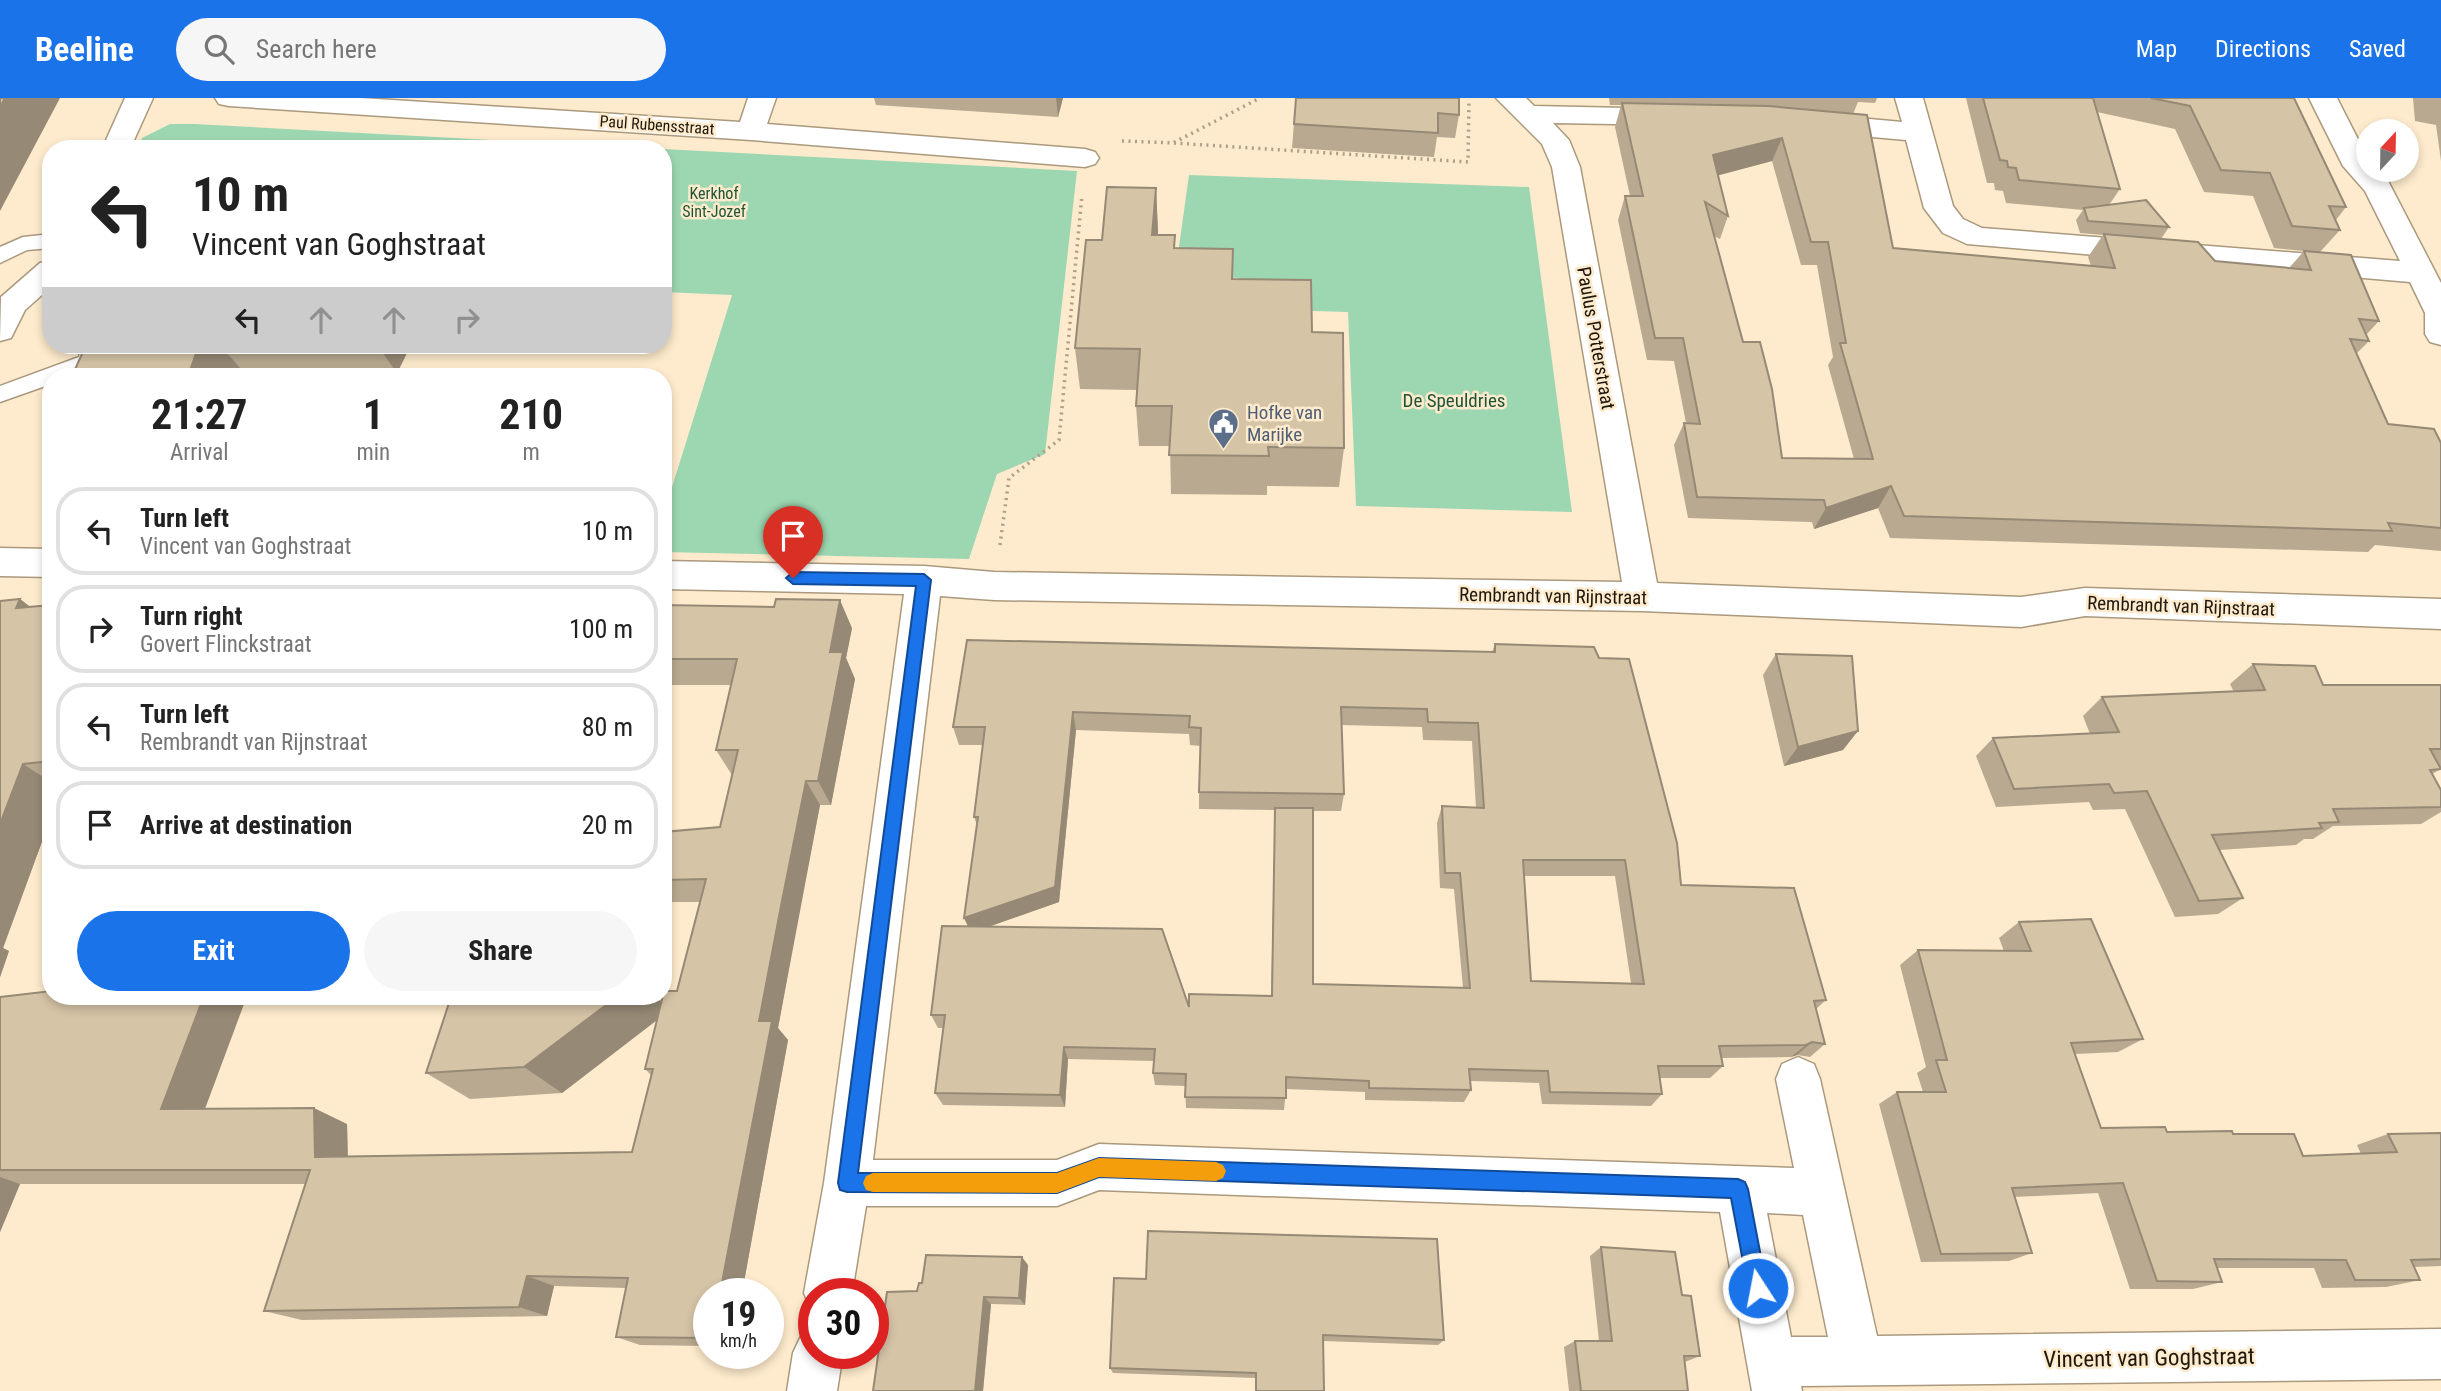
<!DOCTYPE html>
<style>
body{margin:0;font-family:"Roboto Condensed",sans-serif;background:#f6f6f6;color:#222;height:100vh;display:flex;flex-direction:column;font-size:26px;white-space:nowrap}
*{box-sizing:border-box;margin:0}
p{font-size:23px;color:#767676}
.icon{flex:none;width:38px;height:38px;fill:none;stroke:currentColor;stroke-width:2;stroke-linecap:round;stroke-linejoin:round}
.map{position:relative;flex:1;overflow:hidden}
.drawer{position:absolute;left:42px;top:270px;width:630px;height:637px;display:flex;flex-direction:column;background:#fff;border-radius:28px;box-shadow:0 4px 10px #0003}
.drawer>*{flex:none}
.banner{position:absolute;left:42px;top:42px;width:630px;height:214px;border-radius:28px;box-shadow:0 4px 10px #0003;background:#fff;color:#222;overflow:hidden}
.needle{width:46px;rotate:22deg}
.buttons{position:absolute;left:2356px;top:21px;display:grid;gap:14px}
.buttons a{display:grid;place-items:center;width:63px;height:63px;border-radius:50%;background:#fff;box-shadow:0 4px 10px #0003;font-size:35px}
.speed{position:absolute;left:693px;top:1180px;display:flex;gap:14px;font-size:35px;font-weight:700;text-align:center}
.speed>*{display:grid;place-content:center;width:91px;height:91px;border-radius:50%;background:#fff;box-shadow:0 4px 10px #0003;line-height:1}
.speed small{font-size:18px;font-weight:400}
.speed .limit{border:10px solid #d22;background:#fff;color:#111}
.pin{position:absolute;display:grid;place-items:center;width:60px;height:60px;color:#fff;margin:-72px -30px;border-radius:50% 50% 50% 0;rotate:-45deg;box-shadow:0 0 7px #0007}
.pin .icon{rotate:45deg}
.me{position:absolute;width:77px;margin:-38px;rotate:349deg;stroke-linejoin:round;filter:drop-shadow(0 0 5px #0008)}
.turn{display:flex;align-items:center;gap:24px;height:147px;padding:0 35px;font-size:32px}
.turn .icon{width:91px;height:91px;stroke-width:2.5}
.turn b{display:block;font-size:49px;line-height:60px}
.lanes{display:flex;align-items:center;height:66px;padding:0 35px;background:#0003;justify-content:center;gap:35px;direction:ltr}
.lanes .off{opacity:.35}
.eta{display:flex;justify-content:space-evenly;align-items:center;height:119px;text-align:center}
.eta b{font-size:42px;font-weight:700;line-height:49px}
.primary-button{display:flex;gap:14px;margin-top:auto;padding:14px 35px}
.primary-button a{flex:1;height:80px;border-radius:42px;background:#1a73e8;color:#fff;font-size:28px;font-weight:700;line-height:80px;text-align:center}
.primary-button a+a{background:#f6f6f6;color:#222}
ul{padding:0;list-style:none}
li{display:flex;align-items:center;gap:21px;height:88px;margin:0 14px 10px;padding:0 21px;border:4px solid #e0e0e0;border-radius:28px}
li div{flex:1}
li b{display:block;font-size:26px}
li em{font-style:normal}
header{display:flex;align-items:center;gap:42px;box-sizing:border-box;height:98px;padding:0 35px;background:#1a73e8;color:#fff}
header strong{font-size:33px}
nav{display:flex;gap:38px;margin-inline-start:auto;font-size:24px}
.search{width:490px;height:63px;background:#f6f6f6;display:flex;align-items:center;gap:18px;box-sizing:border-box;padding:0 24px;border-radius:38px;color:#767676;font-size:26px}
.map>svg:first-child{display:block}
</style>
<header>
<strong>Beeline</strong>
<div class="search"><svg class="icon" aria-label="search" viewBox="0 0 24 24"><circle cx="10" cy="10" r="6"/><path d="M15 15l6 6"/></svg>Search here</div>
<nav><a>Map</a><a>Directions</a><a>Saved</a></nav>
</header>
<div class="map">
<svg width="2441" height="1293" viewBox="0 0 2441 1293">
<rect width="100%" height="100%" fill="#feebcd"/>
<g fill="#9dd7b1">
<polygon points="170,26 195,26 657,51 138,51 142,40"/>
<polygon points="663,51 1077,73 1045,356 997,376 969,461 663,454 663,418 732,197 663,194"/>
<polygon points="1189,77 1529,89 1572,414 1356,408 1348,214 1238,211 1239,180 1175,177"/>
</g>
<g fill="none" stroke-linecap="round" stroke-linejoin="round">
<defs>
<g id="lane">
<polygon points="51,136 51,150 27,152 0,165 0,149 23,139"/>
<polygon points="82,247 104,247 96,269 72,278 51,278 51,286 0,304 0,288 79,259"/>
</g>
<g id="street">
<polygon points="125,0 153,0 130,51 102,51"/>
<polygon points="215,0 361,0 740,24 748,0 776,0 767,26 1085,51 1095,54 1099,60 1095,66 1085,69 751,42 229,8 219,6"/>
<path d="M1496 0H1526L1534 8 1672 11 1682 13 1686 19 1682 25 1672 27 1553 25 1569 42 1580 69 1657 485 2021 499 2085 490 2441 501V531L2085 518 2021 529 1642 513 994 502 940 498 873 1062H1057L1099 1046 1794 1070 1776 981 1782 966 1798 959 1814 966 1820 981 1877 1238 2441 1231V1281L1801 1288 1802 1293H1752L1720 1114 1099 1092 1057 1108H866L852 1195H814V1213L811 1212 804 1195 824 1085 904 496 663 491V463L924 468 994 474 1622 484 1552 69 1542 46ZM1767 1115 1803 1117 1828 1239H1791Z"/>
<polygon points="1895,0 1923,0 1953,108 1963,121 1982,130 2400,163 2365,93 2343,68 2309,0 2337,0 2368,61 2368,72 2377,72 2387,81 2441,185 2441,247 2430,244 2425,236 2425,215 2410,184 1967,146 1943,135 1924,110 1906,42 1816,34 1806,31 1802,25 1806,19 1816,16 1902,24"/>
<polygon points="51,162 51,189 25,212 11,240 0,243 1,199 40,165"/>
<polygon points="0,450 51,451 51,479 0,478"/>
<polygon points="814,1232 814,1255 843,1255 837,1293 787,1293 793,1255 801,1238"/>
</g>
</defs>
<use href="#lane" stroke="#aa997d" stroke-width="3"/>
<use href="#street" stroke="#aa997d" stroke-width="3"/>
<g stroke="#ad9e87" stroke-width="3.5" stroke-dasharray="2 4.5" stroke-linecap="butt">
<polyline points="1122,43 1173,45 1260,0"/>
<polyline points="1174,45 1468,64 1469,3"/>
<polyline points="1000,447 1009,380 1059,342 1082,97"/>
</g>
<use href="#lane" fill="#fff" fill-rule="evenodd"/>
<use href="#street" fill="#fff" fill-rule="evenodd"/>
</g>
<g fill="#b8a990" fill-rule="evenodd">
<polygon points="874,0 1063,0 1058,19 876,7"/>
<polygon points="1296,0 1459,17 1455,40 1437,39 1434,59 1292,50"/>
<path d="M1609 0H1877L1875 5 1858 4 1853 16 1893 150 2091 168 2088 159 2103 137 2080 135 2076 122 2083 112 2006 105 2003 93 1995 92 1994 85H1987L1966 0H2294L2346 109 2336 122 2340 132 2320 154 2379 223 2366 237 2369 243 2356 256 2388 326 2441 345V453L2375 447 2368 454 1890 440 1878 410 1814 431 1812 424 1688 420 1674 347 1684 325H1686L1674 263 1647 262 1618 122 1625 98H1630L1615 29 1621 7H1610ZM2097 14 2175 31 2204 94 2253 98 2274 150 2304 153 2289 170 2215 163 2161 141 2169 129 2109 107 2120 91ZM1772 63 1801 167H1817L1833 259 1828 267 1854 361 1782 360 1743 244 1714 138 1720 141 1728 118 1718 77Z"/>
<polygon points="2413,0 2441,0 2441,63 2436,27 2415,23"/>
<polygon points="1156,90 1158,137 1175,150 1233,181 1312,234 1344,350 1339,389 1267,388 1267,397 1171,396 1170,348 1139,348 1136,308 1137,292 1080,291 1075,250 1102,142"/>
<polygon points="86,247 411,247 397,275 241,271"/>
<polygon points="20,501 30,509 51,507 51,719 3,850 9,853 0,879"/>
<polygon points="663,507 852,530 846,560 855,581 831,707 820,707 796,830 778,930 788,942 742,1195 709,1195 709,1248 640,1247 616,1239 626,1190 554,1188 547,1218 302,1222 264,1213 306,1086 20,1086 0,1134 0,899 205,1011 347,1026 348,1058 632,1054 651,977 645,971 657,922 562,995 470,1001 426,975 458,898 655,898 662,904 677,893 700,804 663,804 663,734 720,729 732,677 716,652 731,587 668,587 663,602"/>
<path d="M1495 546 1681 787 1826 902 1816 911 1825 946 1810 959 1797 957 1791 959 1722 960 1723 968 1710 980H1660L1662 996 1651 1008 1542 1006 1539 985 1470 983 1471 992 1464 1004 1365 1002V994L1286 991 1284 1012 1186 1010 1185 988 1155 987 1153 975 1154 963 1068 961 1065 1009 943 1007 935 995 943 930H938L931 917 968 828 977 727 974 719 983 647H959L953 629 1492 554ZM1341 627 1422 629 1423 642 1472 643 1476 710 1442 708 1437 725 1440 790 1454 791 1463 890 1313 886V713H1341L1344 696ZM1076 632 1189 636 1190 647 1201 648 1199 694V711L1275 712 1271 898 1189 909 989 828 1059 804ZM1524 778H1615L1631 885 1531 883Z"/>
<polygon points="1776,556 1843,652 1784,668 1763,577"/>
<polygon points="2253,566 2323,587 2441,587 2441,669 2440,669 2441,671 2432,676 2441,692 2441,714 2421,726 2333,728 2313,741 2304,741 2296,747 2219,752 2243,800 2218,816 2175,819 2125,711 2093,712 2089,704 1996,709 1976,658 1993,640 2090,636 2083,618 2102,599 2234,594 2230,586"/>
<polygon points="2019,824 2143,941 2118,954 2075,956 2101,1030 2167,1034 2233,1036 2303,1058 2361,1056 2357,1047 2388,1036 2441,1035 2441,1168 2414,1169 2420,1182 2386,1189 2322,1190 2314,1170 2217,1170 2222,1184 2193,1191 2130,1191 2098,1095 2014,1099 2032,1155 2009,1163 1921,1164 1879,1006 1897,994 1923,994 1917,975 1926,969 1900,867 1918,852 2004,853 1999,840"/>
<polygon points="1601,1149 1682,1197 1700,1258 1685,1264 1688,1293 1569,1293 1564,1249 1575,1243 1599,1243 1590,1158"/>
<polygon points="1028,1167 1025,1207 991,1206 983,1293 873,1293 917,1193 922,1185"/>
<polygon points="1114,1180 1444,1242 1438,1247 1323,1243 1324,1293 1255,1293 1255,1280 1113,1275 1110,1270"/>
</g>
<g fill="#968975">
<polygon points="5,0 60,0 0,113 0,9"/>
<polygon points="1056,0 1063,0 1058,19"/>
<polygon points="1782,40 1772,63 1705,81 1713,57"/>
<polygon points="1156,90 1158,132 1155,179 1152,137"/>
<polygon points="199,247 220,247 241,271 238,278 188,278"/>
<polygon points="377,247 411,247 397,275"/>
<polygon points="1891,388 1878,410 1814,431 1826,410"/>
<polygon points="20,501 51,525 16,510"/>
<polygon points="840,502 852,530 846,560 855,581 831,707 818,683 830,554"/>
<polygon points="663,581 668,587 663,602"/>
<polygon points="1073,614 1076,632 1059,804 971,835 964,820"/>
<polygon points="1858,633 1843,652 1784,668 1798,649"/>
<polygon points="663,659 672,672 663,711"/>
<polygon points="23,666 51,684 51,719 3,850 9,853 0,879 0,726"/>
<polygon points="806,683 820,707 778,930 788,942 742,1195 720,1195 759,923"/>
<polygon points="204,898 247,898 199,1027 161,1011"/>
<polygon points="618,898 655,898 670,912 562,995 524,969"/>
<polygon points="1812,944 1797,957 1791,959 1806,947"/>
<polygon points="1064,949 1068,961 1065,1009 1060,997"/>
<polygon points="314,1010 347,1026 348,1073 315,1059"/>
<polygon points="0,1079 20,1086 0,1134"/>
<polygon points="1022,1159 1028,1167 1025,1207 1019,1200"/>
<polygon points="527,1178 554,1188 547,1218 519,1209"/>
<polygon points="984,1199 991,1206 983,1293 975,1293"/>
</g>
<g fill="#d6c4a7" stroke="#968975" stroke-width="2" fill-rule="evenodd">
<polygon points="0,0 5,0 0,9"/>
<polygon points="1296,0 1459,0 1459,17 1438,15 1438,35 1294,26"/>
<polygon points="1983,0 2093,0 2120,91 2019,82 2016,70 2008,69 2007,63 2000,62"/>
<polygon points="2151,0 2294,0 2346,109 2329,108 2340,132 2292,128 2270,75 2221,72 2190,8"/>
<path d="M1622 5 1768 8 1867 17 1893 150 2115 170 2104 136 2198 144 2215 163 2311 172 2304 153 2351 157 2379 223 2359 221 2369 243 2350 241 2388 326 2434 331 2441 345V430L2388 425 2392 433 1904 418 1891 388 1826 410 1824 402 1697 399 1684 325 1700 326 1683 240H1655L1625 98H1643ZM1782 40 1811 144H1828L1846 245H1840L1873 361 1782 360 1772 291 1760 244H1743L1705 104 1728 118 1713 57Z"/>
<polygon points="1107,89 1156,90 1152,137 1175,137 1174,150 1233,151 1232,181 1311,182 1312,234 1343,235 1344,350 1268,349 1269,358 1169,357 1172,308 1136,308 1140,251 1075,250 1086,142 1102,142"/>
<polygon points="2146,102 2169,129 2088,123 2084,110"/>
<polygon points="86,247 199,247 188,278 72,278"/>
<polygon points="51,330 51,340 47,340"/>
<polygon points="20,501 16,510 51,507 51,663 23,666 0,726 0,503"/>
<polygon points="776,501 840,502 830,554 843,554 818,683 806,683 781,808 759,923 772,923 720,1195 709,1195 709,1240 616,1239 628,1180 527,1178 519,1209 264,1213 310,1072 0,1072 0,899 51,893 51,898 204,898 161,1011 314,1010 315,1059 632,1054 653,971 645,971 664,893 677,893 706,781 663,782 663,734 720,729 738,652 716,652 737,561 663,561 663,507 774,509"/>
<path d="M967 542 1495 554V546L1594 549 1599 560 1629 561 1677 745 1681 787 1794 790 1826 902 1814 903 1825 946 1812 944 1806 947 1719 948 1723 968H1658L1662 996 1550 994 1548 973 1469 971 1471 992 1369 990V983L1286 979V1000L1185 999 1186 976 1153 975 1155 951 1064 949 1060 997 935 995 945 917H931L942 828 1162 831 1189 909V896L1272 898 1275 710H1313V886L1470 890 1460 775H1445L1442 708 1484 710 1478 625 1428 624 1427 611 1341 609 1344 696 1199 694 1201 630 1189 629 1190 618 1073 614 1055 789 964 820 978 719H974L985 629H953ZM1523 762H1625L1644 886 1531 883Z"/>
<polygon points="1776,556 1852,558 1858,633 1798,649"/>
<polygon points="2253,566 2315,568 2323,587 2441,587 2441,651 2430,651 2441,671 2430,672 2441,692 2441,709 2333,711 2339,724 2319,725 2322,730 2212,737 2243,800 2199,803 2147,693 2114,695 2109,686 2014,691 1993,640 2119,634 2102,599 2265,592"/>
<polygon points="2091,821 2143,941 2071,945 2101,1030 2165,1029 2167,1034 2232,1033 2233,1036 2294,1036 2303,1058 2397,1054 2388,1036 2441,1035 2441,1161 2411,1162 2420,1182 2355,1182 2346,1162 2214,1161 2222,1184 2157,1183 2123,1085 2012,1090 2032,1155 1941,1156 1897,994 1946,994 1936,962 1947,962 1918,852 2031,853 2019,824"/>
<polygon points="458,898 618,898 524,969 426,975 450,902 456,903"/>
<polygon points="1148,1133 1437,1141 1444,1242 1323,1237 1324,1293 1256,1293 1256,1275 1110,1270 1114,1180 1146,1181"/>
<polygon points="1601,1149 1675,1154 1682,1197 1691,1198 1700,1258 1684,1258 1688,1293 1581,1293 1575,1243 1612,1243"/>
<polygon points="926,1157 1022,1159 1019,1200 984,1199 975,1293 873,1293 887,1194 917,1193 919,1185 922,1185"/>
</g>
<polygon fill="#1a73e8" stroke="#114b97" stroke-width="2" points="793,474 924,476 931,482 858,1075 1057,1075 1099,1060 1738,1081 1745,1084 1748,1091 1767,1190 1765,1197 1758,1200 1751,1197 1748,1190 1731,1100 1099,1079 1057,1095 847,1094 840,1092 838,1085 916,488 793,486 786,480"/>
<polygon fill="#f59e0b" points="1099,1060 1216,1064 1223,1067 1226,1073 1223,1080 1216,1083 1099,1079 1057,1095 873,1094 866,1092 863,1085 866,1078 873,1075 1057,1075"/>
<defs>
<symbol id="civic-pin" viewBox="-11 -11 22 30"><path d="M0 17L-7.5 6A9.5 9.5 0 1 1 7.5 6Z" fill="#5c6f8a" stroke="#feebcd"/><path d="M-.6-6.5H3V-4.5H.6V-3L4-1V1h2V6H-6V1h2V-1L-.6-3ZM-1.2 2.5V6h2.4V2.5Z" fill="#fff"/></symbol>
</defs>
<g fill-rule="evenodd">
<use href="#civic-pin" x="1206" y="308" width="35" height="47"/>
</g>
<g text-anchor="middle" dominant-baseline="central" stroke-width="5" stroke-linejoin="round" paint-order="stroke">
<g font-size="16" fill="#1f180d" stroke="#feebcd">
<text transform="translate(657 27) rotate(4)">Paul Rubensstraat</text>
</g>
<g font-size="16" fill="#1d5536" stroke="#feebcd">
<text x="714" y="95">Kerkhof<tspan x="714" dy="18">Sint-Jozef</tspan></text>
</g>
<g font-size="19" fill="#1f180d" stroke="#feebcd">
<text transform="translate(1596 240) rotate(80)">Paulus Potterstraat</text>
<text transform="translate(1553 498) rotate(1)">Rembrandt van Rijnstraat</text>
<text transform="translate(2181 508) rotate(2)">Rembrandt van Rijnstraat</text>
</g>
<g font-size="19" fill="#1d5536" stroke="#feebcd">
<text x="1454" y="302">De Speuldries</text>
</g>
<g font-size="19" fill="#4e5e75" stroke="#feebcd" text-anchor="start">
<text x="1247" y="314">Hofke van<tspan x="1247" dy="22">Marijke</tspan></text>
</g>
<g font-size="23" fill="#1f180d" stroke="#feebcd">
<text transform="translate(2149 1260) rotate(-1)">Vincent van Goghstraat</text>
</g>
</g>
</svg>
<div class="buttons">
<a><svg class="needle" viewBox="-14 -14 28 28"><path d="M0-13l5 13h-10z" fill="#e53935"/><path d="M0 13l5-13h-10z" fill="#767676"/></svg></a>
</div>
<div class="speed"><div>19<small>km/h</small></div><div class="limit">30</div></div>
<div class="pin" style="left:793px;top:480px;background:#d93025"><svg class="icon" aria-label="arrive" viewBox="0 0 24 24"><path d="M6 21V4h12l-3 4 3 4H6"/></svg></div>
<svg class="me" style="left:1758px;top:1190px" viewBox="-20 -20 40 40"><circle r="17" fill="#1a73e8" stroke="#fff" stroke-width="3"/><path d="M0-11L8 9 0 5-8 9z" fill="#fff"/></svg>
<div class="banner">
<div class="turn"><svg class="icon" aria-label="left" viewBox="0 0 24 24"><path d="M17 20v-9H6M10 6l-5 5 5 5"/></svg><div><b>10 m</b>Vincent van Goghstraat</div></div>
<div class="lanes"><svg class="icon" aria-label="left" viewBox="0 0 24 24"><path d="M17 20v-9H6M10 6l-5 5 5 5"/></svg><svg class="icon off" aria-label="ahead" viewBox="0 0 24 24"><path d="M12 20V5M6 11l6-6 6 6"/></svg><svg class="icon off" aria-label="ahead" viewBox="0 0 24 24"><path d="M12 20V5M6 11l6-6 6 6"/></svg><svg class="icon off" aria-label="right" viewBox="0 0 24 24"><path d="M7 20v-9h11M14 6l5 5-5 5"/></svg></div>
</div>
<section class="drawer">
<div class="eta">
<div><b>21:27</b><p>Arrival</p></div>
<div><b>1</b><p>min</p></div>
<div><b>210</b><p>m</p></div>
</div>
<ul>
<li><svg class="icon" aria-label="left" viewBox="0 0 24 24"><path d="M17 20v-9H6M10 6l-5 5 5 5"/></svg><div><b>Turn left</b><p>Vincent van Goghstraat</p></div><em>10 m</em></li>
<li><svg class="icon" aria-label="right" viewBox="0 0 24 24"><path d="M7 20v-9h11M14 6l5 5-5 5"/></svg><div><b>Turn right</b><p>Govert Flinckstraat</p></div><em>100 m</em></li>
<li><svg class="icon" aria-label="left" viewBox="0 0 24 24"><path d="M17 20v-9H6M10 6l-5 5 5 5"/></svg><div><b>Turn left</b><p>Rembrandt van Rijnstraat</p></div><em>80 m</em></li>
<li><svg class="icon" aria-label="arrive" viewBox="0 0 24 24"><path d="M6 21V4h12l-3 4 3 4H6"/></svg><div><b>Arrive at destination</b></div><em>20 m</em></li>
</ul>
<div class="primary-button"><a>Exit</a><a>Share</a></div>
</section>
</div>
